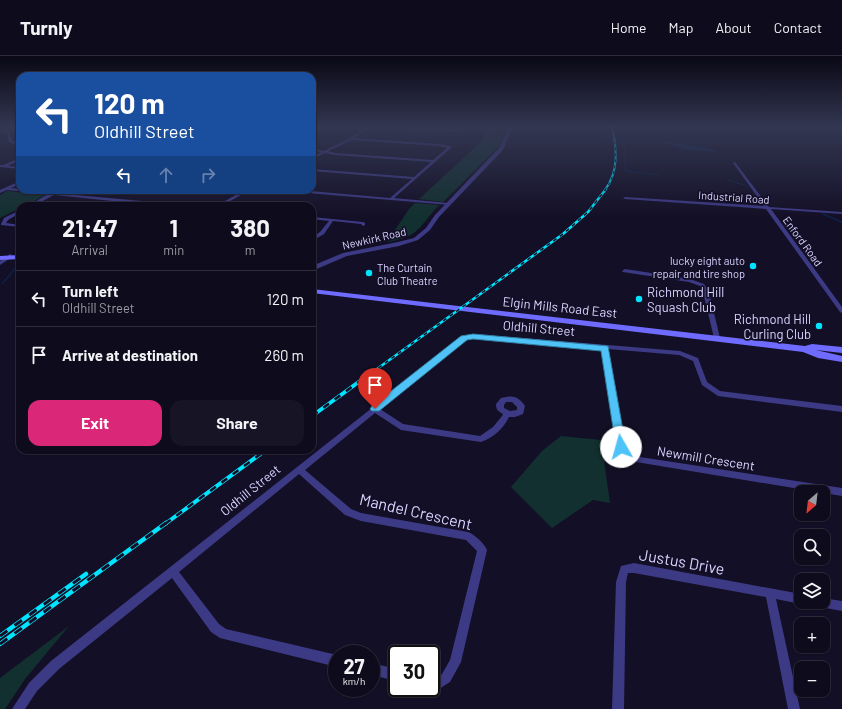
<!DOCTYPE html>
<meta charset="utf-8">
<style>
body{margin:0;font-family:Barlow,sans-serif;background:#171425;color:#f1f3f6;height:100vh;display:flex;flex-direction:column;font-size:15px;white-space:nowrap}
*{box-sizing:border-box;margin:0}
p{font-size:13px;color:#9b9ba3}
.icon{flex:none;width:22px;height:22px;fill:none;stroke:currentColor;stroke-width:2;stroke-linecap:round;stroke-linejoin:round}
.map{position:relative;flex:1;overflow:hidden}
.drawer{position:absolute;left:16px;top:146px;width:300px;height:252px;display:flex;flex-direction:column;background:#0e0b1c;border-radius:12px;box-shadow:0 1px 3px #0004,0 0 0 1px #2e2b3b}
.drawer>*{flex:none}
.guide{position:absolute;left:16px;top:16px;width:300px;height:122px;border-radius:12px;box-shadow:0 1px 3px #0004,0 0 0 1px #2e2b3b;background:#1a4fa0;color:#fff;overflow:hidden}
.needle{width:26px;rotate:208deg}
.buttons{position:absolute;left:794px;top:429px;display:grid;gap:8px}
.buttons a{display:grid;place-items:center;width:36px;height:36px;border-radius:8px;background:#0e0b1c;box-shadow:0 1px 3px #0004,0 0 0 1px #2e2b3b;font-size:20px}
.speed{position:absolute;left:328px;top:589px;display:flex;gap:8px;font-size:20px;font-weight:700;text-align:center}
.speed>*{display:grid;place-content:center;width:52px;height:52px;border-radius:50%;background:#0e0b1c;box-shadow:0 1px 3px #0004,0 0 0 1px #2e2b3b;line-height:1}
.speed small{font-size:10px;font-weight:400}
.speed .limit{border:2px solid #111;border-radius:6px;background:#fff;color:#111}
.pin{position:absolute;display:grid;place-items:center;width:34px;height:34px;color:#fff;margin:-41px -17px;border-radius:50% 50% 50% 0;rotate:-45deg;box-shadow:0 0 4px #0007}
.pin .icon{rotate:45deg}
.me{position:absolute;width:44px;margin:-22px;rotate:353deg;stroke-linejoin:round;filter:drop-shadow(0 0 3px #0008)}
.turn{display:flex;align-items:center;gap:14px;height:84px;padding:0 12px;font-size:18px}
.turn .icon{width:52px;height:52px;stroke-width:2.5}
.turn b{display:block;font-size:28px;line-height:34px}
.lanes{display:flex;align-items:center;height:38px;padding:0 12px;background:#0003;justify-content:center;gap:20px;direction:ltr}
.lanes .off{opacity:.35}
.eta{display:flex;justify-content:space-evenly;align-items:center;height:68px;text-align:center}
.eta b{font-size:24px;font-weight:700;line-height:28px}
.action{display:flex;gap:8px;margin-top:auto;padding:8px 12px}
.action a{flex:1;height:46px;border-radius:12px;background:#db2777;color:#fff;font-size:16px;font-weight:700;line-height:46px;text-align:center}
.action a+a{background:#171425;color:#f1f3f6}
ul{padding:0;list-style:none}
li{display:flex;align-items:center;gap:12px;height:56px;padding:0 12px;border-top:1px solid #2e2b3b}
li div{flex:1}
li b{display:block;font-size:15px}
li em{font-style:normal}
header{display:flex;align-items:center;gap:24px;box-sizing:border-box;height:56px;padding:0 20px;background:#0e0b1c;border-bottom:1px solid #2e2b3b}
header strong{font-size:19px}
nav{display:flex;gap:22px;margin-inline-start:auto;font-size:14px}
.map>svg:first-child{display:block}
</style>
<header>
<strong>Turnly</strong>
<nav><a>Home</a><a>Map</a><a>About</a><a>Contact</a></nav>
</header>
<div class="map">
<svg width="842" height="653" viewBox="0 0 842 653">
<rect width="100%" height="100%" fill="#130f26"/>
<g fill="#12302f">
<polygon points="487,71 505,71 500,89 443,146 419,143 482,85"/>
<polygon points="7,135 45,139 25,150 20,150 20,152 0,162 0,139"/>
<path d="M415 147 439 149C419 170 420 181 387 186L409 153Z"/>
<polygon points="561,380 601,384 610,447 593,444 552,472 511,431 542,395"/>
<polygon points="69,570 25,623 5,653 0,653 0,622"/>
</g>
<path fill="#0c2248" d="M661 85C671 87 712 91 717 96L687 94 658 86Z"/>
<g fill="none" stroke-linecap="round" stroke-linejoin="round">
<g stroke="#0c2248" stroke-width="1">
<polyline points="606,71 608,76 607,81 622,86 625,93 625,115 659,119"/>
<polyline points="727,124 745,129 748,132"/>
</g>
<g stroke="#0c2248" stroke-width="1.5">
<polyline points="823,158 842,166"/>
<polyline points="3,227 18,209"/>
</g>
<g fill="#3d3a85" fill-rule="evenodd">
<polygon points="325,71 328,71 312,79 312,77"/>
<path d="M367 71H370L354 82 439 88 451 90V92L394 142 448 147 450 148V149L284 135 283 134H299L390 142 412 123 312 115V113L414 121 431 106 335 99 325 97 312 103V101L321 96 312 94V92L324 95 350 82ZM352 84 439 90 447 92 433 104 335 97 328 95Z"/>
<polygon points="380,71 452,74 457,73 460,71 463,71 459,75 452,76 381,72"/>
<polygon points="0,74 9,75 12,84 20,89 20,91 9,86 7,77 0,76"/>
<polygon points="20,102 20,104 8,110 20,111 20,113 0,111 0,109 3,109"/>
<polygon points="735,106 769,151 842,156 842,158 771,153 842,251 842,257 840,256 766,153 625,143 623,142 625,141 764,150 733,107"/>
<polygon points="20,125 20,128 11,132 20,133 20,134 153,146 161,150 54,139 33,150 28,150 48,138 7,134 0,137 0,134"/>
<polygon points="245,134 250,134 221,150 216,150"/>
<polygon points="20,154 20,157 8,164 6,167 20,169 20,171 1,169 1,168 4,162"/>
<polygon points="312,161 363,166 365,167 365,169 363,170 361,168 333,165 324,178 312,185 312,182 320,176 329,165 312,163"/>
<polygon points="10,198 12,199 12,201 0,209 0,205"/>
<polygon points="625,213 690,223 704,228 709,236 720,282 719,283 717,284 714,282 703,236 700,230 689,226 623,216 622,215"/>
<path d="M473 278 680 295 698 302 707 326 720 335 842 350V356L718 340 702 329 693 305 679 299 608 293 625 390 632 397 640 401 842 432V440L636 406 626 401 617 391 602 293 473 282 466 284 380 353 403 368 480 380 493 371 502 360 503 358C498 355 496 354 496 348L501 342C513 339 518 340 525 350L523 358 515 361H509C504 372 493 382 481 386L401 374 375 357 305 414 351 453 361 457 468 476C475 479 484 487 487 494L461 606 450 626 439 633 431 632V620L438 621 442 618 450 604 477 495 466 484 361 465 345 459 299 418 179 516 219 568 226 573 337 599V611L220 582 211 576 172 522 59 613 37 635 25 653H12L29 627 51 605 462 281ZM506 346H512L517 351V354L510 355 504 352V349Z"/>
<polygon points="634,507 801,538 801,546 805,546 801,548 776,543 800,653 788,653 766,541 634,517 628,517 626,526 624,653 612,653 616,526 621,510"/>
<polygon points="823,542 842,545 842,555 815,550 814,546 823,546"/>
<polygon points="371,607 397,613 397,625 371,619"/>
</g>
<polygon fill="#3d3a85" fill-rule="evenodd" points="507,71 511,71 509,80 503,94 439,161 430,174 418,184 399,190 347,200 312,215 312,210 343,197 398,186 414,182 426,172 435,159 499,92 505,80"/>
<g fill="#6f6bff" fill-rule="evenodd">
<polygon points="20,199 20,203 0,204 0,200"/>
<polygon points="312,233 805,290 812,288 842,291 842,297 816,294 842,300 842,306 818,302 803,296 312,237"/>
</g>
<defs>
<path id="rail-far3" d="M605 134C619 115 617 93 612 71"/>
<polyline id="rail-far2" points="359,326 563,178 588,156 606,133"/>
<g id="rail-far1">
<polyline points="312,360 360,325"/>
<polyline points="165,468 266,394"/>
</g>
<g id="rail">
<polyline points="0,580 86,518"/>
<polyline points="0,588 166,467"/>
</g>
</defs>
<use href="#rail-far3" stroke="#00e5ff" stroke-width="2"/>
<use href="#rail-far2" stroke="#00e5ff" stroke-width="2.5"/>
<use href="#rail-far1" stroke="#00e5ff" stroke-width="4"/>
<use href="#rail" stroke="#00e5ff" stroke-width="4.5"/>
<use href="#rail-far3" stroke="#130f26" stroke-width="1" stroke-dasharray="3" stroke-linecap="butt"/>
<use href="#rail-far2" stroke="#130f26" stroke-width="1.5" stroke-dasharray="4" stroke-linecap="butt"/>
<use href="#rail-far1" stroke="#130f26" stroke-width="2.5" stroke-dasharray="7" stroke-linecap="butt"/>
<use href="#rail" stroke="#130f26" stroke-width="3" stroke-dasharray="9" stroke-linecap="butt"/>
</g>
<linearGradient id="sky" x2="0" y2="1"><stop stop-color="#0a0815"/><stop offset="0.44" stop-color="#333752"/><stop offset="1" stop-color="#333752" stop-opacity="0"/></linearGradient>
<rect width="842" height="162" fill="url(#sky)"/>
<polygon fill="#4fc3f7" stroke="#337fa1" points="473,278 608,290 626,391 625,394 621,395 616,391 601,295 473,283 467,284 379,355 372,355 370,353 372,350 461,280"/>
<g fill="#00e5ff" stroke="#130f26" stroke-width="1.5">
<circle cx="753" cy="210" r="4"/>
<circle cx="369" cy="217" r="4"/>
<circle cx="639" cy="243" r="4"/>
<circle cx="819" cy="270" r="4"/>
</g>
<g text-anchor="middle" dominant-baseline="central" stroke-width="3.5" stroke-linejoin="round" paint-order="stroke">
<g font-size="11" fill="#d9d4ff" stroke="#130f26">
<text transform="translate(734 141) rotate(4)">Industrial Road</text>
<text transform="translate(374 182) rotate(-13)">Newkirk Road</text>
<text transform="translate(803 185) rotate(54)">Enford Road</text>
</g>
<g font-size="11" fill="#d9d4ff" stroke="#130f26" text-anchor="end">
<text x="745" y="204">lucky eight auto<tspan x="745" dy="13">repair and tire shop</tspan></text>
<text x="377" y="211" text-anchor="start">The Curtain<tspan x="377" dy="13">Club Theatre</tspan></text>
</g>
<g font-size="13" fill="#d9d4ff" stroke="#130f26" text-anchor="start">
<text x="647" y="236">Richmond Hill<tspan x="647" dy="15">Squash Club</tspan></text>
<text x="811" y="263" text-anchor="end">Richmond Hill<tspan x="811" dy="15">Curling Club</tspan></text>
</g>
<g font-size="13" fill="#d9d4ff" stroke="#130f26">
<text transform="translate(560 251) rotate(6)">Elgin Mills Road East</text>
<text transform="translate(539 272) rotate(5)">Oldhill Street</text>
<text transform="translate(706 402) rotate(9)">Newmill Crescent</text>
<text transform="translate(250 434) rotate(-39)">Oldhill Street</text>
</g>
<g font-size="16" fill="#d9d4ff" stroke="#130f26">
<text transform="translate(416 455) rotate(13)">Mandel Crescent</text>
<text transform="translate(682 505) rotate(10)">Justus Drive</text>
</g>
</g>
</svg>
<div class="buttons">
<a><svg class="needle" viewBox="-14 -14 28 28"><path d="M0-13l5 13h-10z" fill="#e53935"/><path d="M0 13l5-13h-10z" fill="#9b9ba3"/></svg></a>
<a><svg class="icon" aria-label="search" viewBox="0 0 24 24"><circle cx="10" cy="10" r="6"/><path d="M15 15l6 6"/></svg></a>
<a><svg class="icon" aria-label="layers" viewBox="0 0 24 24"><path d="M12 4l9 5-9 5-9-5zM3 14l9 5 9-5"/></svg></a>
<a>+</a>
<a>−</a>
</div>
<div class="speed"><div>27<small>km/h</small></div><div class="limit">30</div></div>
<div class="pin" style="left:375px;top:353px;background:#d93025"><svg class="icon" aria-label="arrive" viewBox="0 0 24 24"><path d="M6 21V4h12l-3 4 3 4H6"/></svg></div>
<svg class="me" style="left:621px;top:391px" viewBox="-20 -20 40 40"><circle r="19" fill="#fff"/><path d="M0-13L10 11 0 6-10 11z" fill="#4fc3f7"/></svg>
<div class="guide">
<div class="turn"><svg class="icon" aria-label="left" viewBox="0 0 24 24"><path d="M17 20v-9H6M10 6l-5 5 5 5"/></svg><div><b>120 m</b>Oldhill Street</div></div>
<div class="lanes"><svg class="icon" aria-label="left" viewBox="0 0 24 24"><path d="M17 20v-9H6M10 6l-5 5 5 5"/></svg><svg class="icon off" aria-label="ahead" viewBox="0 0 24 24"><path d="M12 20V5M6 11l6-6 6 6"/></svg><svg class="icon off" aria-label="right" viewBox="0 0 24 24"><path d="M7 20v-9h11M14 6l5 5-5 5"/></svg></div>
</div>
<section class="drawer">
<div class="eta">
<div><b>21:47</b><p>Arrival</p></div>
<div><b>1</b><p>min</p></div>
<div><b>380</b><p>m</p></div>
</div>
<ul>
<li><svg class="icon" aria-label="left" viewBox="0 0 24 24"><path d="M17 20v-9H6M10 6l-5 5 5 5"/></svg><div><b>Turn left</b><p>Oldhill Street</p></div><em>120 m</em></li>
<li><svg class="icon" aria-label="arrive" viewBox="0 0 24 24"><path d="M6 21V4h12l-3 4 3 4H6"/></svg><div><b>Arrive at destination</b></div><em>260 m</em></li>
</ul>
<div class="action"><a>Exit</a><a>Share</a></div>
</section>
</div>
